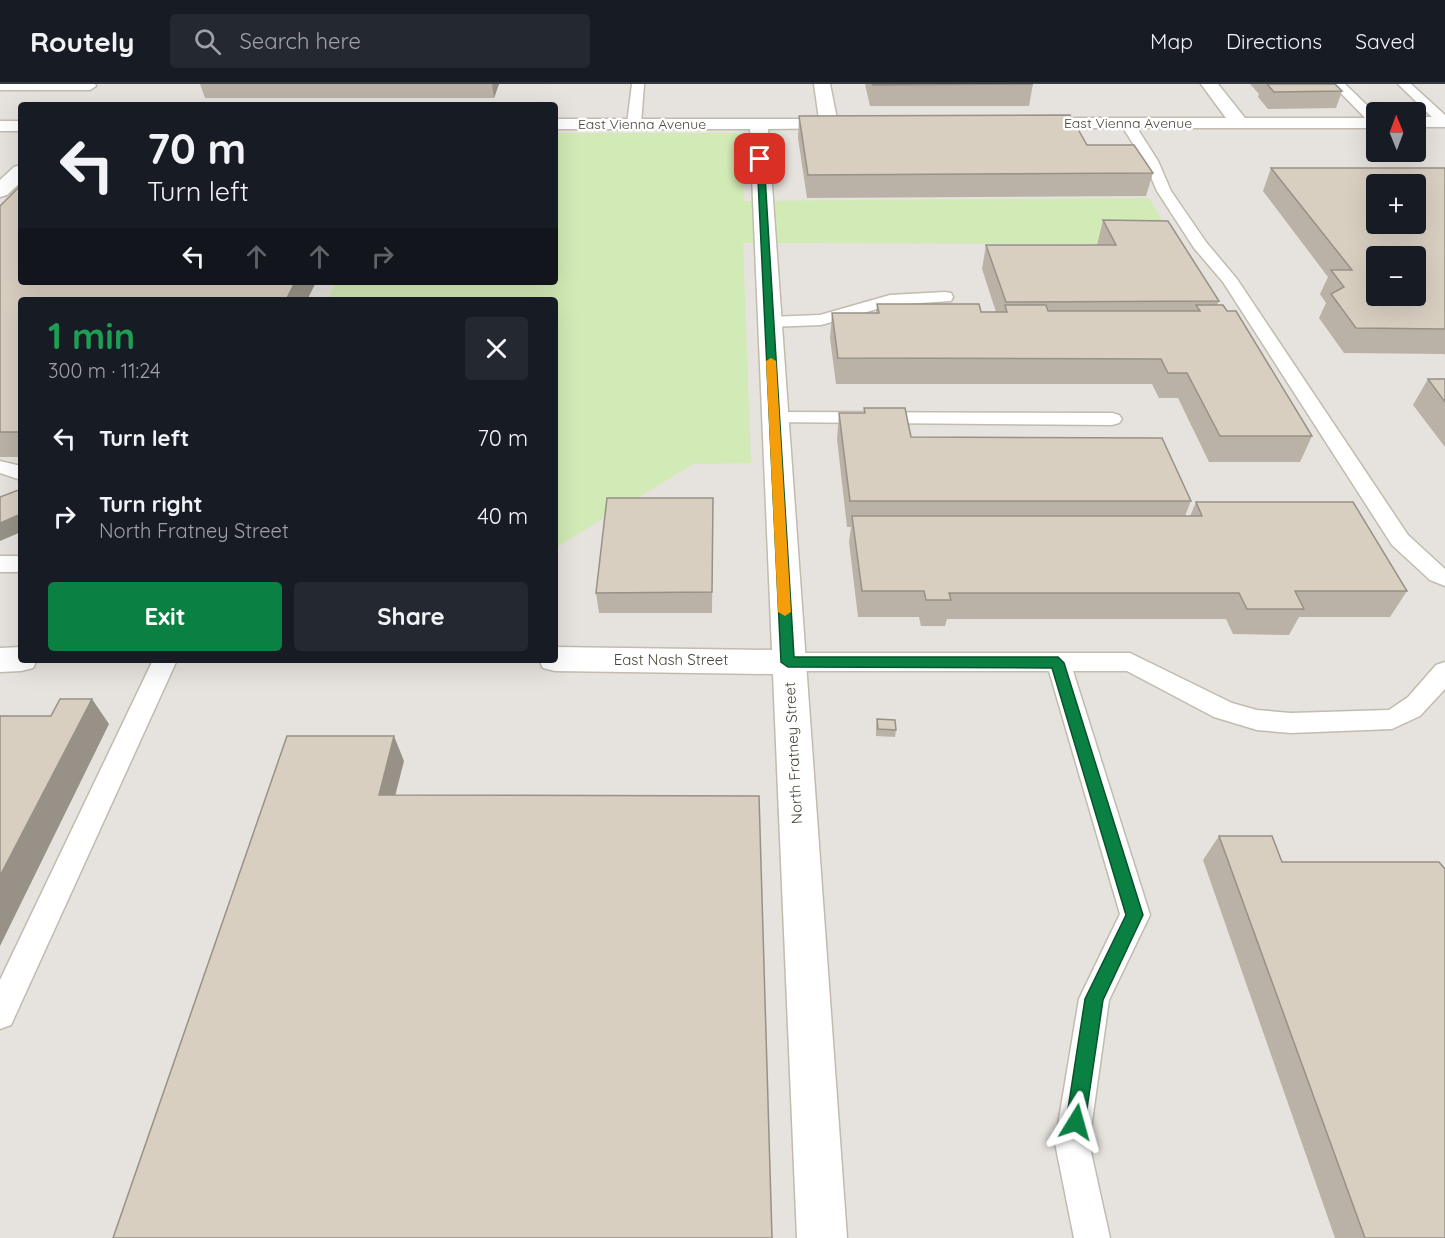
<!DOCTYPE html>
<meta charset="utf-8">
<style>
body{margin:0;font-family:Quicksand,sans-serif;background:#242831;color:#f1f3f6;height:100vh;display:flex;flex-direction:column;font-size:22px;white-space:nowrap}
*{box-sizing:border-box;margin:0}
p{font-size:20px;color:#9ea1a6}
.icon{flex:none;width:33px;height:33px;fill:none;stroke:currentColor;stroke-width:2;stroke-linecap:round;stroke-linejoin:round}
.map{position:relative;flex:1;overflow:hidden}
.drawer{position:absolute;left:18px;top:213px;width:540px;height:366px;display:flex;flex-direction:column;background:#171b24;border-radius:6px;box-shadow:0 6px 24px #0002}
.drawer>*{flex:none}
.banner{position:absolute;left:18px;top:18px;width:540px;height:183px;border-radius:6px;box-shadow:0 6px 24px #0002;background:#171b24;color:#f1f3f6;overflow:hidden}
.needle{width:39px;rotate:359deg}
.controls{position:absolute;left:1366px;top:18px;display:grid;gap:12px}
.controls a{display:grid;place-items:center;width:60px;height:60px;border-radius:6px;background:#171b24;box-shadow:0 6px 24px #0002;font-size:30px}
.pin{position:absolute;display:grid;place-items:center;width:51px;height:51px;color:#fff;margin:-26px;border-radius:12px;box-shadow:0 3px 9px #0006}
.me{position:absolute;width:66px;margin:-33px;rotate:8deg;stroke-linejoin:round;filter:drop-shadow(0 0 4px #0008)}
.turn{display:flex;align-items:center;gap:21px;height:126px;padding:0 30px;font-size:27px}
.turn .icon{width:78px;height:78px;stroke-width:2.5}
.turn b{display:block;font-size:42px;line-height:51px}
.lanes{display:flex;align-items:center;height:57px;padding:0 30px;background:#0003;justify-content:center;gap:30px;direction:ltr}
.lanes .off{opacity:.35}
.round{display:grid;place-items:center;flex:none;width:63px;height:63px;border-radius:6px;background:#242831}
.headline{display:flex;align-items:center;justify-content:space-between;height:102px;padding:0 30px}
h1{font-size:36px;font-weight:800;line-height:45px;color:#1e9e55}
.cta{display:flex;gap:12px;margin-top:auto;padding:12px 30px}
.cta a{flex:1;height:69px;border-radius:6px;background:#0b8043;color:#fff;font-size:24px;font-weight:800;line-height:69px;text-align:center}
.cta a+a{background:#242831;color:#f1f3f6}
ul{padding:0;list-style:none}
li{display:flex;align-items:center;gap:18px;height:78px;padding:0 30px}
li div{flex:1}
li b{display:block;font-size:22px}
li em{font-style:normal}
header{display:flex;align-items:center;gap:36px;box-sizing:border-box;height:84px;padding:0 30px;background:#171b24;border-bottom:2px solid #363941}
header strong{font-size:28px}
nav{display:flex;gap:33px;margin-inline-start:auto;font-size:21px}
.search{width:420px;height:54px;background:#242831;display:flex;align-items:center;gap:15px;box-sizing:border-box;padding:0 21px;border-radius:6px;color:#9ea1a6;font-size:22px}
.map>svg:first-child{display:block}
</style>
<header>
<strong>Routely</strong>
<div class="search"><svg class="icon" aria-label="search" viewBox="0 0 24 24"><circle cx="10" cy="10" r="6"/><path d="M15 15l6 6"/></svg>Search here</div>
<nav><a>Map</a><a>Directions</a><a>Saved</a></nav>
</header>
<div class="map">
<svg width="1445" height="1154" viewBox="0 0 1445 1154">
<rect width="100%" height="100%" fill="#f6f3ec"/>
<path fill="#e6e2dd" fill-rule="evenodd" d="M0 0H1445V1154H0ZM21 21H555V198H21ZM1377 28H1416V68H1377ZM1377 100H1416V140H1377ZM1377 172H1416V212H1377ZM21 216H555V576H21Z"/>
<polygon fill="#d2eab5" points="555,49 736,49 741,52 744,117 1149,114 1176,160 743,159 751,379 693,380 555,464 555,216 327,216 336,198 555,198"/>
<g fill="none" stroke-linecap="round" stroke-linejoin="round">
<defs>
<g id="service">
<polygon points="0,0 95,0 96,2 90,6 0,6"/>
<polygon points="632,0 644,0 641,40 634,44 627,40"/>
<polygon points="1332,0 1345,0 1377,31 1377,42 1372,41"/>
<polygon points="1398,0 1411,0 1445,31 1445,42 1440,41"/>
<polygon points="1127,35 1132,36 1158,77 1171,107 1206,158 1237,195 1408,451 1445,485 1445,502 1430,496 1392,461 1223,198 1194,164 1157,107 1144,77 1120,39"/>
<polygon points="945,208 951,209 953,213 951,217 891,221 821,241 769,243 763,242 760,238 763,234 769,233 820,231 890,211"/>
<polygon points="774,328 1112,329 1119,331 1122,335 1119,339 1112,341 767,338 764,334 767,330"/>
<polygon points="0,377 21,382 21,396 0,389"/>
<rect x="0" y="472" width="21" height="16"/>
<polygon points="787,569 1130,569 1232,619 1257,626 1291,629 1389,626 1408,613 1436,581 1445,578 1445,605 1420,632 1392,645 1291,649 1257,646 1214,633 1127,587 1073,587 1150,831 1109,916 1089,1059 1110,1154 1074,1154 1055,1059 1079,915 1120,830 1049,587 787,587 779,584 775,578 779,572"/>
<polygon points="153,576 177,576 11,941 0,945 0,896"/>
</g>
<g id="minor">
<polygon points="814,0 830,0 837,35 850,36 853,40 850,44 768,45 847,1154 797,1154 773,590 555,587 543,584 539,576 555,576 555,563 772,566 750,45 555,45 555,35 819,35"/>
<polygon points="1201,0 1218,0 1245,34 1377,34 1377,44 1031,44 1025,43 1022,39 1025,35 1031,34 1226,34"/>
<rect x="1416" y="33" width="29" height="10"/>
<rect x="0" y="37" width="21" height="10"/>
<polygon points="21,81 21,98 7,111 0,113 0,96 14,83"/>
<polygon points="21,563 21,576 37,576 33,584 21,587 0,588 0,564"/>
</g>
</defs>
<use href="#service" stroke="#c2bbae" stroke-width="3"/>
<use href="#minor" stroke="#c2bbae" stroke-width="3"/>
<use href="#service" fill="#fff" fill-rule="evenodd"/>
<use href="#minor" fill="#fff" fill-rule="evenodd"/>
</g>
<g fill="#bab2a6">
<polygon points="200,0 499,0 494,14 205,14"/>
<polygon points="865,0 1033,0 1029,22 870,22"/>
<polygon points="1250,0 1335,0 1342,7 1336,24 1268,25 1258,13 1259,10"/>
<polygon points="799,32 1087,61 1153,89 1146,112 807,114 798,54"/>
<polygon points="1271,84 1445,84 1445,271 1444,270 1344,269 1319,234 1326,219 1320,210 1328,193 1263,107"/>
<polygon points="0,122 316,198 307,216 21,216 21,373 0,373"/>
<polygon points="1103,136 1219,217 1217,221 1227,227 1312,352 1300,378 1209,378 1178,314 1159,314 1152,300 836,300 830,254 832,229 876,229 877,220 981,228 996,228 982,185 986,161 1097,161"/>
<polygon points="1428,295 1445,295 1445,363 1413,321"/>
<polygon points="864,324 911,353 1191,417 1185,432 1190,432 1196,418 1407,507 1390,533 1299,533 1289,551 1233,550 1226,535 947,535 945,542 921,542 919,533 858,533 849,458 851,443 847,443 837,355 839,329 864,329"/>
<polygon points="713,414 712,529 599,529 596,509"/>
<polygon points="877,635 896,646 895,653 876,652 876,643"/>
<polygon points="1219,752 1282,778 1445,1154 1335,1154 1203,776"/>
</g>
<g fill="#979187">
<polygon points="492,0 499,0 494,14"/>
<polygon points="295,198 316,198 307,216 286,216"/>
<polygon points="21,430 21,448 0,457 0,439"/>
<polygon points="92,615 109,640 0,862 0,792"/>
<polygon points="394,652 404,677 389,736 379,711"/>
</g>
<g fill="#d8cfc1" stroke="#979187" stroke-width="1.5" fill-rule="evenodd">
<polygon points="872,0 1033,0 873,1"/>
<polygon points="1267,0 1335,0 1342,7 1274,8"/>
<polygon points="1070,31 1087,61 1134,61 1153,89 808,91 799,32"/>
<path d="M1271 84H1445V245L1356 244 1331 210 1344 203 1331 186H1352ZM1377 100H1416V140H1377ZM1377 172H1416V212H1377Z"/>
<polygon points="21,101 21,198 295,198 286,216 21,216 21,348 0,348 0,122"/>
<polygon points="1103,136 1168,137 1219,217 1006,218 986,161 1116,161"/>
<polygon points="877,220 979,220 981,228 1007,228 1005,221 1046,221 1048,227 1200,227 1196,221 1223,221 1227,227 1236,227 1312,352 1220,352 1187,289 1168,289 1161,275 838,274 832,229 879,229"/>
<polygon points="1428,295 1445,295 1445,318"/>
<polygon points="864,324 905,324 911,353 1162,354 1191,417 850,417 839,329 865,329"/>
<polygon points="21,405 21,430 0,439 0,413"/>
<polygon points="607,414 713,414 712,508 596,509"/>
<polygon points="1196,418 1353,418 1407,507 1295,507 1304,525 1247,525 1239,509 949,509 951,516 926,516 924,507 862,507 852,432 1202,432"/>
<polygon points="60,615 92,615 0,792 0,632 51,632"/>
<polygon points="877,635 895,636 896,646 878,645"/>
<polygon points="287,652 394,652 379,711 759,712 772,1154 113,1154"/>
<polygon points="1219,752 1272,752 1282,778 1439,778 1445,785 1445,1154 1365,1154"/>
</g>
<polygon fill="#0b8043" stroke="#07532c" stroke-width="1.5" points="760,72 764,75 794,573 1058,573 1064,579 1143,831 1103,916 1085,1038 1082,1045 1076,1048 1069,1045 1066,1038 1085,915 1126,831 1052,584 788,583 781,578 757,75"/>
<polygon fill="#f59e0b" points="771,274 776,277 791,528 785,532 778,528 766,277"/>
<g text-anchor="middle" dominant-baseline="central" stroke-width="5" stroke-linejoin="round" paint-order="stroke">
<g font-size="14" fill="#4b4439" stroke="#fff">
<text x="1128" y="39">East Vienna Avenue</text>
<text x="642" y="40">East Vienna Avenue</text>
</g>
<g font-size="15" fill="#4b4439" stroke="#fff">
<text x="671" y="575">East Nash Street</text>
<text transform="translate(793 669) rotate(-93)">North Fratney Street</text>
</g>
</g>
</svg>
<div class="controls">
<a><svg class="needle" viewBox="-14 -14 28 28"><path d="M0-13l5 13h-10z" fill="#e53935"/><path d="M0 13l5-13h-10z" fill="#9ea1a6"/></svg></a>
<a>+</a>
<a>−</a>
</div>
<div class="pin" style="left:760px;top:75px;background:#d93025"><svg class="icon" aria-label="arrive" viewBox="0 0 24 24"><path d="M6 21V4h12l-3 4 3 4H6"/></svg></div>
<svg class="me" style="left:1076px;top:1038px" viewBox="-20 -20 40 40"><path d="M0-17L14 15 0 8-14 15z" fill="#0b8043" stroke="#fff" stroke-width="4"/></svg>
<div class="banner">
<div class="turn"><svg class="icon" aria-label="left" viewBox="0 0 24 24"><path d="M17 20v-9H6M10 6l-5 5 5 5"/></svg><div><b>70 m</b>Turn left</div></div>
<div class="lanes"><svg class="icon" aria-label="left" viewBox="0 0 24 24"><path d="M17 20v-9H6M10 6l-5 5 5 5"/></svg><svg class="icon off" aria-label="ahead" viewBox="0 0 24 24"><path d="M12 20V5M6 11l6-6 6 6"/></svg><svg class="icon off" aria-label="ahead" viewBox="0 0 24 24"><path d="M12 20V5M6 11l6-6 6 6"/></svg><svg class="icon off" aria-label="right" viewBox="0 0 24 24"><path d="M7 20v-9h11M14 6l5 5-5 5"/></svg></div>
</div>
<section class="drawer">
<div class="headline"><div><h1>1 min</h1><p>300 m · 11:24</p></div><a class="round"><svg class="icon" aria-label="close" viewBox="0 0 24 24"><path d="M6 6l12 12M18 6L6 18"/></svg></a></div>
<ul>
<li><svg class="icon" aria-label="left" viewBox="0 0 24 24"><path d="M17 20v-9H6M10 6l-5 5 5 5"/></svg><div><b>Turn left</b></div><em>70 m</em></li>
<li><svg class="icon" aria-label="right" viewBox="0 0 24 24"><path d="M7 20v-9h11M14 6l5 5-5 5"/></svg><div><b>Turn right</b><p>North Fratney Street</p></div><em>40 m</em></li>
</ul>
<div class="cta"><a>Exit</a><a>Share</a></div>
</section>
</div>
